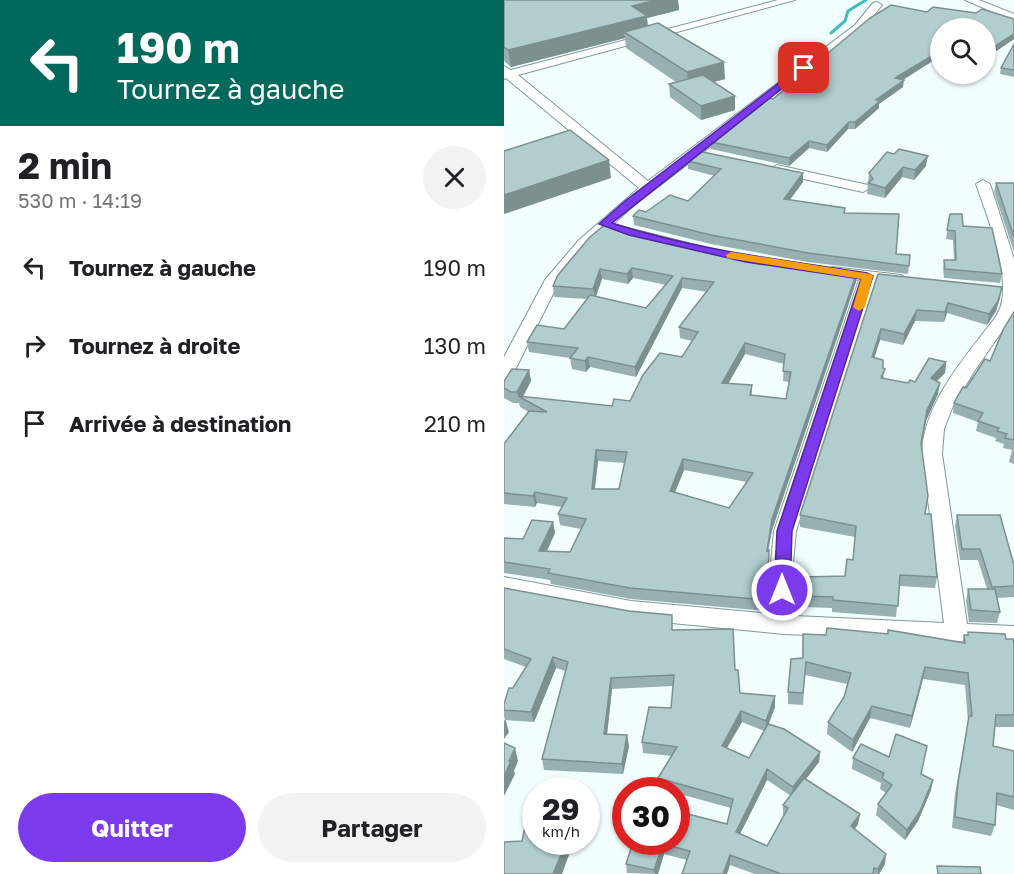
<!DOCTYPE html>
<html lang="fr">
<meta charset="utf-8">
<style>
body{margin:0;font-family:"Golos Text",sans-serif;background:#f2f2f2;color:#202124;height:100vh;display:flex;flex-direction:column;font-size:22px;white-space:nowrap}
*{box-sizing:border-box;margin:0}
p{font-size:20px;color:#757577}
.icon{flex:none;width:33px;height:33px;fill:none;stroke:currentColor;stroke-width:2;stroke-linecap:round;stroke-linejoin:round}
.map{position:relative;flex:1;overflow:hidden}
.drawer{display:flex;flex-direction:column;background:#fff;width:504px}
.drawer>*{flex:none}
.guide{background:#00695c;color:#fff;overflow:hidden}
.controls{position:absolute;left:426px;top:18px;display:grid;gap:12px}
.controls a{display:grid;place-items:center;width:66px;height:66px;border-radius:50%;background:#fff;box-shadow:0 2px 4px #0004;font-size:30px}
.speed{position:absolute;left:18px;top:777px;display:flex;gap:12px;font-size:30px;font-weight:700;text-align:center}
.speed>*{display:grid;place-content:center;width:78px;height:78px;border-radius:50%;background:#fff;box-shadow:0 2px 4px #0004;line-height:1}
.speed small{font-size:15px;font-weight:400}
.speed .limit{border:9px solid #d22;background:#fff;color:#111}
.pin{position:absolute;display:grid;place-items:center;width:51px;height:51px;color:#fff;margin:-26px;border-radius:12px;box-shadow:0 3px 9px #0006}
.me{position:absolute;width:66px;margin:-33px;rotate:0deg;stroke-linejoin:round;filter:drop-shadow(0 0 4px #0008)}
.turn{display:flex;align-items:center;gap:21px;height:126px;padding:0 18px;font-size:27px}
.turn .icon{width:78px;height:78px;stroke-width:2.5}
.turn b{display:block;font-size:42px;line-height:51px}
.round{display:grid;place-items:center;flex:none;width:63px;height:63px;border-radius:32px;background:#f2f2f2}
.overview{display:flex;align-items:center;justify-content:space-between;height:102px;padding:0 18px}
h1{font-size:36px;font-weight:700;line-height:45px}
.primary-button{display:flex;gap:12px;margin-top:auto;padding:12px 18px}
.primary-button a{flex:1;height:69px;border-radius:36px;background:#7c3aed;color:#fff;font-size:24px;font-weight:700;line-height:69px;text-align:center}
.primary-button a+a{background:#f2f2f2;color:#202124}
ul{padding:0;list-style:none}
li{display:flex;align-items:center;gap:18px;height:78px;padding:0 18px}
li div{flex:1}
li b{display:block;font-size:22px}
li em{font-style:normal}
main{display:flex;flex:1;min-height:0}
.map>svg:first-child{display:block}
</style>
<main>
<section class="drawer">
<div class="guide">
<div class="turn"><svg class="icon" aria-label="left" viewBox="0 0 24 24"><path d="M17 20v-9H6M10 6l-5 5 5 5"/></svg><div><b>190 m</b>Tournez à gauche</div></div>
</div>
<div class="overview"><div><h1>2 min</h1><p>530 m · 14:19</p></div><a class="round"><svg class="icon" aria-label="close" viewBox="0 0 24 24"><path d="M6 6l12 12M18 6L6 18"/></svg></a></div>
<ul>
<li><svg class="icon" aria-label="left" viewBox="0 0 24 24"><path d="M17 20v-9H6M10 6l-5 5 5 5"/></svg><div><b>Tournez à gauche</b></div><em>190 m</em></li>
<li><svg class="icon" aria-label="right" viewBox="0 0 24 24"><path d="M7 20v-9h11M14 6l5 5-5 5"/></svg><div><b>Tournez à droite</b></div><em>130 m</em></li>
<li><svg class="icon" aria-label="arrive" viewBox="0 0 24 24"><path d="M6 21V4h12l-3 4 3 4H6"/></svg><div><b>Arrivée à destination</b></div><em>210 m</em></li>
</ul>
<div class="primary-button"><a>Quitter</a><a>Partager</a></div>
</section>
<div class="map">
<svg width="510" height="874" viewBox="0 0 510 874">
<rect width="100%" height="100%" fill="#f2fdfe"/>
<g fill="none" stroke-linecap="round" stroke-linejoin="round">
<polyline stroke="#41bcc1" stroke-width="3" points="327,33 341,21 344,11 362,0"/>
<defs>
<g id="street">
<polygon points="274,0 291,0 14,75 144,181 351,25 369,3 373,2 378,5 359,29 129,206 85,246 54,284 9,374 6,378 0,380 0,357 41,280 75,240 135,188 2,78 0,79 0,66 7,70"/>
<polygon points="461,0 475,0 510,14 510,21"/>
<polygon points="273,165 364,185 366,188 359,192 268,172 266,169"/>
<path d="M479 180 486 184 510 259V314L471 370 449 406 440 429 438 454 463 624 510 626V644L280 634 127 619 0 595V577L127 601 268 614 266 573 270 531 355 280 322 275 320 272 328 267 397 275 405 280 397 285 371 282 292 531 288 573 291 616 440 623 418 454C419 410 451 369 477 336 485 325 496 315 498 301 504 267 483 216 472 184Z"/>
</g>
</defs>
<use href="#street" stroke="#7f999a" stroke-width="2"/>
<use href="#street" fill="#fff" fill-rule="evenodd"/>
</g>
<g fill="#98b0b1" fill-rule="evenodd">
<polygon points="0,0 174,0 175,10 143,18 144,26 221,79 210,82 231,110 197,120 166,97 165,84 172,82 122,48 121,38 7,67 0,61"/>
<polygon points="423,12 510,19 510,39 482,58 436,28 436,58 435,57 398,80 399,87 375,104 375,108 351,129 344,129 323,152 305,148 285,166 207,149 207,142 269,99"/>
<polygon points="510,44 510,77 496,74 497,68"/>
<polygon points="383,152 422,166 410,180 398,177 381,198 363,194 365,173"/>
<polygon points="184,161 299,182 286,200 341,213 392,254 406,255 404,274 304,262 207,244 130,225 129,216 142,212 184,201 211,176 184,169"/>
<polygon points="492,183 510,183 510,252 490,192"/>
<polygon points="446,214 459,226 498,274 496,283 440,278 439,269 440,260 450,260 449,240 442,239"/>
<path d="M217 251 352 282 268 530 264 551 263 611 127 599 47 584 46 580 0 573V538L19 539 49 522 51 533 42 552H66L77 529 56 525 54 514 58 507 33 503 31 507 0 504V444L25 412 16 407 15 403H9L0 398V381L25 370 27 381 19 397 108 406 126 401 178 357 188 341 176 338 175 327 203 292 178 288 132 377 86 367 82 372 68 369 66 358 25 352 23 342 60 329 83 299 50 297 49 286 54 275ZM129 278 162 285 142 308 92 296 98 279 124 284ZM241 354 280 364 279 381 285 382 282 399 248 395V385L224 383ZM94 461 120 463 115 489H91ZM180 470 243 482 225 508 171 492Z"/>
<polygon points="374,274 496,298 492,311 483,325 443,313 440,322 411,321 399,345 376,340 370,358 379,368 380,379 404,383 411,382 442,362 441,373 433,381 434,394 422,421 418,444 421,514 433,577 431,588 395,586 392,617 328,612 328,608 298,607 299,577 341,576 349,560 351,537 296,527 296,515"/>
<polygon points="510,312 510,464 505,462 508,450 499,448 500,444 491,441 492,438 472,431 474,422 449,413 450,403 486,361"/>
<polygon points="453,515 510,565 510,597 493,598 496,612 493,623 465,622 462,601 464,589 483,589 474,560 456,560 451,526"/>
<path d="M0 588 169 630 231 670 236 693 271 707 264 725 316 752 315 762 302 779 354 824 351 829 381 864 375 874H251L226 865 183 860 160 854 154 874 123 873 122 864 129 842 223 824 227 808 172 793V790H163L155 788 154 778 168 756 139 753 138 742 167 708 169 686 108 689 103 734 125 746 119 774 40 770 38 759 62 671 52 668 30 722 2 720 5 732 0 716V704L22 667 0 659ZM238 722 260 731 245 758 223 748ZM263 780 287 796 279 805V815L280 816 263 846 236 834Z"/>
<polygon points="464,632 502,639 510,644 510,727 491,727 489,746 510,751 510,810 492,805 491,825 487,836 448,828 451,794 464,721 461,685 419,679 406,728 366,718 348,752 323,734 324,722 340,697 343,684 301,675 299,705 284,704 284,692 298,658 299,634 458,643 460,635 463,635"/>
<polygon points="349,758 417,774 427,790 414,821 401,840 372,815 374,804 382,793 376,789 377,783 348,769"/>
</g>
<g fill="#7c9090">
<polygon points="152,0 174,0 175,10 143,18 144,32 120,32 121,38 7,67 4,50 128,6"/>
<polygon points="510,34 510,39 482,58 482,52"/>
<polygon points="436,51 435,57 391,85 391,78"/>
<polygon points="220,62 221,79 184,89 183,72"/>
<polygon points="400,80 399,87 375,104 375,108 351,129 351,122 372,100"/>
<polygon points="231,96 231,110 197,120 197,106"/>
<polygon points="345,122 344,129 323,152 323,145"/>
<polygon points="305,141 305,148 285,166 285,158"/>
<polygon points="424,156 422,166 410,180 411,170"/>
<polygon points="105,160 107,178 0,214 0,195"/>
<polygon points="399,167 398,177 381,198 381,188"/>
<polygon points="299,173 299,182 280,207 280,199"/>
<polygon points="128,268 129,278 124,284 123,274"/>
<polygon points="96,269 98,279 91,299 89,289"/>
<polygon points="353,272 352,282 268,530 262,562 263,551 268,519"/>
<polygon points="178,278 178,288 132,377 131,367"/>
<polygon points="498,287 496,298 492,311 483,325 485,314"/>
<polygon points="444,303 443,313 440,322 441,312"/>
<polygon points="413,310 411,321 399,345 400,334"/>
<polygon points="377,329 376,340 367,368 368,357"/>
<polygon points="241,343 241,354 219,393 218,383"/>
<polygon points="84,357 86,367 82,372 81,361"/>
<polygon points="442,362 441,373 425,389 427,378"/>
<polygon points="25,370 27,381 18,398 14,396 13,392"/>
<polygon points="436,383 434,394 422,421 416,454 423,410"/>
<polygon points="92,450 94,461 89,500 88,489"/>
<polygon points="179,459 180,470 167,502 166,491"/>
<polygon points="31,492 33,503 31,507 29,496"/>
<polygon points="49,522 51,533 38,562 35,551"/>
<polygon points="49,657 52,668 30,722 27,712"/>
<polygon points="421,667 419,679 406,728 408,716"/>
<polygon points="107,678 108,689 102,744 100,734"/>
<polygon points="271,696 271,707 262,731 262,721"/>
<polygon points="368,706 366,718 348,752 349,740"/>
<polygon points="237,711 238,722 218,756 218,746"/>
<polygon points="1,719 5,732 0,739 0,721"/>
<polygon points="123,735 125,746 119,774 118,764"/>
<polygon points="11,748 14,761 10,771 11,774 0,796 0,776"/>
<polygon points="316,752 315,762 288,797 289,787"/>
<polygon points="263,769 263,780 232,842 232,832"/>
<polygon points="429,780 427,790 414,821 401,840 403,830"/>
<polygon points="356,814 354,824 346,836 347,826"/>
<polygon points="62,842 68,842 65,855 58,874 49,874"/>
<polygon points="159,844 160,854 154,874 151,874 150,870"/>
<polygon points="382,854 381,864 375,874 374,874 374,869"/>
<polygon points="226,855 226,865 223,874 219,874"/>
</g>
<g fill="#b1cdce" stroke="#7c9090" stroke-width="1.5" fill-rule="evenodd">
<polygon points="0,0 152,0 128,6 143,16 4,50 0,47"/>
<polygon points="387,5 423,12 429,7 472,13 478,9 510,19 510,34 482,52 482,28 436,28 436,51 391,78 400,80 372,100 376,101 351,122 345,122 323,145 305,141 285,158 207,142 264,98 269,99 366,18"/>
<polygon points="154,23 220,62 183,72 120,32"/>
<polygon points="510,44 510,70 497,68"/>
<polygon points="199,75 231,96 197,106 165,84"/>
<polygon points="66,130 105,160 0,195 0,151"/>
<polygon points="395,149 424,156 411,170 399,167 381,188 364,183 369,179 365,173 383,152 390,154"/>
<polygon points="194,151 299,173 280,199 341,208 340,213 395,214 392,254 406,255 405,266 304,253 207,235 129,216 135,210 142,212 166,195 184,201 217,169 184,161"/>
<polygon points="492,183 510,183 510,237"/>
<polygon points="446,214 458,214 459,226 488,228 498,274 441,269 440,260 452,260 451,231 443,230"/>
<path d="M109 224 217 251 353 272 268 519 263 551 265 550 263 600 126 588 44 573 46 569 0 562V538L19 539 28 520 49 522 35 551 66 552 82 519 54 514 63 498 31 492 29 496 0 493V444L25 411 43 412 14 396 108 406 110 399 126 401 139 375 156 353 178 357 194 332 175 327 210 282 178 278 131 367 84 357 81 361 66 358 74 348 23 342 33 325 60 329 86 295 142 308 169 276 128 268 123 274 96 269 89 289 49 286 54 275 85 238 98 227ZM241 343 281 354 279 371 287 372 282 399 246 395 248 385 218 383ZM92 450 123 452 115 489H88ZM179 459 249 473 225 508 166 491Z"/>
<polygon points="374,274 498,287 494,301 485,314 444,303 441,312 413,310 400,334 377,329 368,357 379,360 379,368 381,369 377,378 404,383 406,380 411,382 425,358 442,362 427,378 436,383 423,410 417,443 424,496 421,514 427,514 433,577 396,575 394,606 329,600 329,597 299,596 299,577 341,576 343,559 349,560 352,526 296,515"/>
<polygon points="510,312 510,440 501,438 503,434 493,431 495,428 474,421 479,413 450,403 453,397 459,387 462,388 481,359 486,361 500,328"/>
<polygon points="8,369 25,370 13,392 7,392 0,388 0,381"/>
<polygon points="453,515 496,515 510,565 510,586 488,587 476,549 458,549"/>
<polygon points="0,588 125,611 168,615 168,630 229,629 231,670 234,670 236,693 271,696 262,721 237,711 218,746 245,758 264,724 280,729 316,752 289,787 263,769 232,832 263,846 284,808 279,805 300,778 356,814 347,826 382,854 374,869 370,868 369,874 277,874 226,855 219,874 178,874 186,851 159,844 150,870 122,864 129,842 172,842 172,811 223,824 229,799 154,778 173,747 138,742 145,707 167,708 170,675 107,678 100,734 123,735 118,764 38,759 64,662 49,657 27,712 0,710 0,704 5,688 9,688 27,659 0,649"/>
<polygon points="464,589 491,589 496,612 467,610"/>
<polygon points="323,628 384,634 384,630 461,643 460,635 464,635 464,632 501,634 502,639 509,639 510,644 510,715 492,715 489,746 510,751 510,797 493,793 491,825 451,817 454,783 465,716 468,716 464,673 421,667 408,716 368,706 349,740 324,722 340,697 347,673 302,662 299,693 284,692 287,659 299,658 299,634 322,635"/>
<polygon points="392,734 423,746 417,774 429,780 416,811 403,830 374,804 388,785 378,778 380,773 349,758 357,744 385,757"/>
<polygon points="0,743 11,748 5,761 7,761 0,776"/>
<polygon points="23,818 32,819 32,842 62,842 49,874 0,874 0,842 18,841"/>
<polygon points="433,866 476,867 477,874 434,874"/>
</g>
<path fill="#7c3aed" stroke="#51269a" stroke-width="1.5" d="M297 66 304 68 108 223C191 250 278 260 363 273L369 276 288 531 286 590 284 595H273L270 590 273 531 357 279 242 262 125 235 95 224 121 201Z"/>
<polygon fill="#f59e0b" points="227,252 367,274 369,276 361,307 355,311 349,307 357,279 223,258 222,255"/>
</svg>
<div class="controls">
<a><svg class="icon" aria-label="search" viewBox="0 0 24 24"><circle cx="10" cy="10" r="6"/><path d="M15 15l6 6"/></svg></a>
</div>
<div class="speed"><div>29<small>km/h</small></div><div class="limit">30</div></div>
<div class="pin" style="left:300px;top:68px;background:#d93025"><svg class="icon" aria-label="arrive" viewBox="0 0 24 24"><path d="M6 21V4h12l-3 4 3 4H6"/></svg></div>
<svg class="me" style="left:278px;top:590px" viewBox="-20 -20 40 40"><circle r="17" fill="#7c3aed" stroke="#fff" stroke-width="3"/><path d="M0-11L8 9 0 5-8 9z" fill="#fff"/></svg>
</div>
</main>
